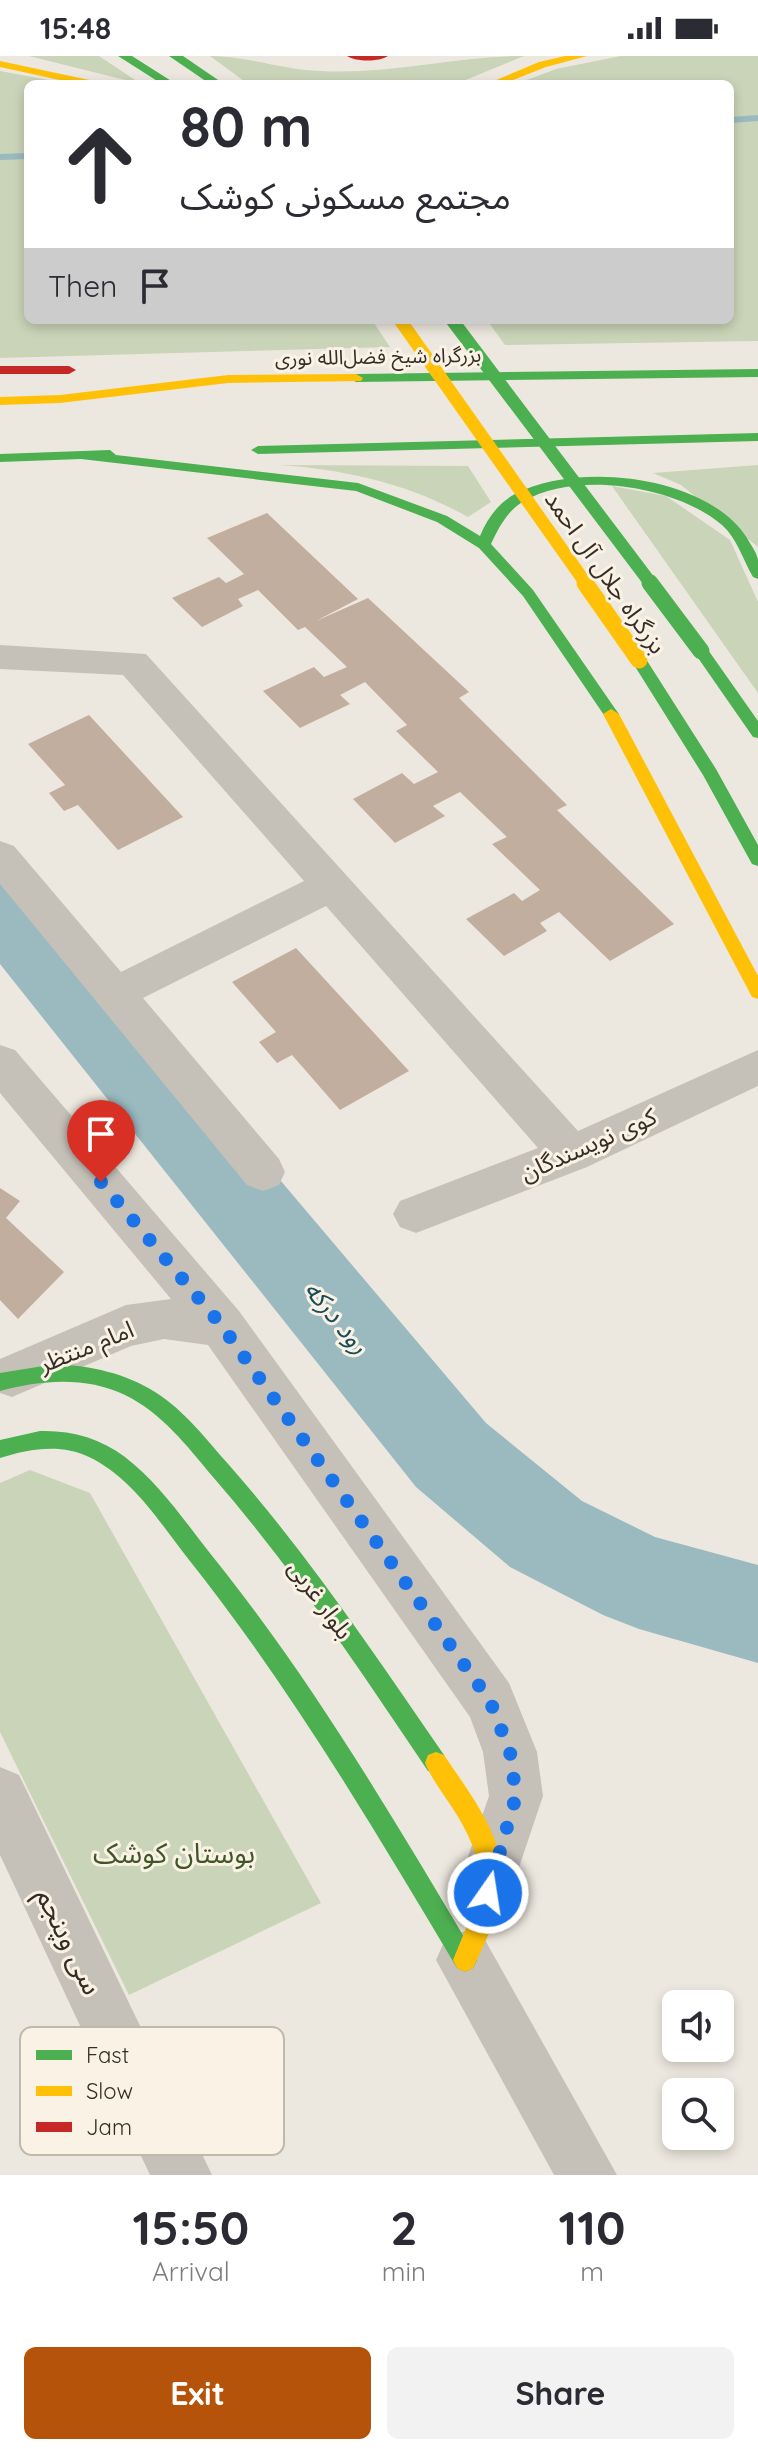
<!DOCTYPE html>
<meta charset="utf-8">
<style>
body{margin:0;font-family:Quicksand,"Noto Sans Arabic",sans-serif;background:#f2f2f3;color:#2b2b33;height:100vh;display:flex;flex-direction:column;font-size:30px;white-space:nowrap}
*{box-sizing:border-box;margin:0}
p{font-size:26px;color:#7c7c81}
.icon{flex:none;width:44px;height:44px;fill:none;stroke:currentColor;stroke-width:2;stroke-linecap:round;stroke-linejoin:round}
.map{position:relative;height:2119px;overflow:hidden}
.sheet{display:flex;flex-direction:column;background:#fff;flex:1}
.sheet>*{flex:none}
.guide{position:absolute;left:24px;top:24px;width:710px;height:244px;border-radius:12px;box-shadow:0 4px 12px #0003;background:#fff;color:#2b2b33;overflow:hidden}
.controls{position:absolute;left:662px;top:1934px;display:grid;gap:16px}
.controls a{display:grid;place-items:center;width:72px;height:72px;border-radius:12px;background:#fff;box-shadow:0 4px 12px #0003;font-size:40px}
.pin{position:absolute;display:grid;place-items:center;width:68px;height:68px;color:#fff;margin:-82px -34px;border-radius:50% 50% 50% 0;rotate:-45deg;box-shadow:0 0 8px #0007}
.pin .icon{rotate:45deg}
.me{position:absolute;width:88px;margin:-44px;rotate:13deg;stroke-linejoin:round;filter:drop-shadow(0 0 6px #0008)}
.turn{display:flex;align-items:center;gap:28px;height:168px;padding:0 24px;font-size:36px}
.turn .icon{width:104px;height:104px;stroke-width:2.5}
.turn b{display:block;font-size:56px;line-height:68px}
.then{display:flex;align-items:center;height:76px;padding:0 24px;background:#0003;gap:16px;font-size:30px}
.eta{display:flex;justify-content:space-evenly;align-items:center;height:136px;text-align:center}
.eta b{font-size:48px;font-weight:800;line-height:56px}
.action{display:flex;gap:16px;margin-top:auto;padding:16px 24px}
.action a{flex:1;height:92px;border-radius:12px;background:#b45309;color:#fff;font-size:32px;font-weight:800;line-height:92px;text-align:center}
.action a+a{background:#f2f2f3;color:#2b2b33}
.status{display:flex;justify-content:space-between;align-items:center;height:56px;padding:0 40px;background:#fff;direction:ltr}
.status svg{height:22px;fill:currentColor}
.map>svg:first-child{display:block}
</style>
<div class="status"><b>15:48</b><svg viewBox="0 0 49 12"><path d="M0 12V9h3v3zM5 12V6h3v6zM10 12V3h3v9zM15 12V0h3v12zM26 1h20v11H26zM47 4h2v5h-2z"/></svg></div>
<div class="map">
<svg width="758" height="2119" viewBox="0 0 758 2119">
<rect width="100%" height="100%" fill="#ede8df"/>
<g fill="#cad4b8">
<polygon points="29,0 99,0 141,28"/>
<path d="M210 0C247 0 283 14 320 15 389 19 455 0 524 0L456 28H248Z"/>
<polygon points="621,0 758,0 758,285 505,289 487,264 730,264 730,28 516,28 556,13"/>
<polygon points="0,15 70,28 28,28 28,264 372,264 390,291 0,302"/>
<path d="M280 409 468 410 491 446 468 461C409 428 348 414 280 409Z"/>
<polygon points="758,409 758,491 681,429 653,417"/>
<polygon points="612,430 666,440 730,484 758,546 758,637"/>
<polygon points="30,1414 90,1437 321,1847 129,1939 0,1676 0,1427"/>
</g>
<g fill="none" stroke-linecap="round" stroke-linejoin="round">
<g fill="#9abac0" fill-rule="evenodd">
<polygon points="758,59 758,65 730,67 730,61"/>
<polygon points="28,97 28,103 0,104 0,98"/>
</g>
<polygon fill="#9abac0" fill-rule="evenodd" points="0,820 29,828 486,1367 582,1445 655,1481 758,1509 758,1607 639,1573 603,1559 510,1511 416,1431 0,908"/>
</g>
<g fill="#c2ae9f">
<polygon points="267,457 358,543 316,565 368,542 469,636 459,642 567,749 557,754 674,868 610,905 559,856 540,867 547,875 504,900 466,863 514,837 522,845 540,834 492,788 507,781 460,736 433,750 445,760 395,787 353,743 402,717 414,728 438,716 396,675 407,669 365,626 340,639 350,648 300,672 263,635 314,611 324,621 347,611 305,571 298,574 258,534 238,543 243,550 202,571 172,542 219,521 226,527 244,518 207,482"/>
<polygon points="89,659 183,761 118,794 78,749 64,755 49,737 65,729 28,688"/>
<polygon points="296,892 409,1015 340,1054 292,999 277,1007 259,986 276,976 232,926"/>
<polygon points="0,1132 20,1145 6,1162 64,1216 18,1263 0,1244"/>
</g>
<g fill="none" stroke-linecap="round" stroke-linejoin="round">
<g fill="#c5c0b8" fill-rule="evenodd">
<polygon points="0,589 146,598 578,1075 758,994 758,1030 587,1111 416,1177 400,1171 393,1158 400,1145 538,1092 326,850 143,942 279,1103 285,1116 279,1129 263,1135 247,1129 0,828 0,785 14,790 121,916 304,825 123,619 0,613"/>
<polygon points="0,989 15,994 239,1255 509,1627 537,1696 543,1740 511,1835 491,1843 471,1835 463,1815 489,1740 483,1696 470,1661 208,1289 164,1283 131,1290 12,1341 0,1337 0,1303 126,1249 171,1243 0,1037"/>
<polygon points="0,1711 19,1719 212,2119 150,2119 0,1799"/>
<polygon points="465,1875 485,1884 617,2119 554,2119 436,1904 445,1884"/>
</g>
<g fill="#4caf50" fill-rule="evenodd">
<polygon points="118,0 132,0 176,28 162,28"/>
<polygon points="169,0 183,0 224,28 210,28"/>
<polygon points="758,313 758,321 356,326 349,322 356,318"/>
<polygon points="758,377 758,385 258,398 251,394 258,390"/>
<path d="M110 394 116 399 358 427 447 460 480 480C487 463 498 447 515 438 577 405 707 419 747 482 751 489 757 497 758 504 758 510 758 517 758 523L753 521C743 504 737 482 722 469 677 430 576 414 524 445 507 455 499 471 491 488L533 534 616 654 619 658 616 662H606L523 540 479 492 437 466 356 435 81 403 0 406V398Z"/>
<polygon points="701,590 706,591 758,665 758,682 753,681 696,599 696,591"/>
<polygon points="639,599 644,600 716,713 758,789 758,810 752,808 703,719 631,604"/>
<path d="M56 1308C91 1310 125 1317 155 1336 184 1354 206 1383 229 1409 309 1500 376 1600 444 1699L447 1707 444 1715 436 1718 428 1715C360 1614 293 1513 213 1421 187 1390 162 1357 125 1339 86 1320 40 1324 0 1335V1317Z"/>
<path d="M40 1375C71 1374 100 1382 125 1401 160 1428 186 1467 213 1501 312 1624 392 1760 473 1896L477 1904 473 1912 465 1916 457 1912C373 1771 289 1629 186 1500 159 1465 131 1421 89 1401 61 1387 28 1393 0 1402V1384Z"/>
</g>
<g fill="#ffc107" fill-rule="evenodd">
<polygon points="565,0 587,0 546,11 503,28 487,28 539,6"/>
<polygon points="0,5 94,25 100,28 78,28 0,11"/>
<polygon points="356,318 363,322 361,325 228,327 60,347 0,349 0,341 60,339 228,319"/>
<polygon points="611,653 619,658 758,920 758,943 752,941 603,658"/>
<path d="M436 1696 444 1699C470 1738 509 1786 502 1836 498 1862 484 1888 473 1912L465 1916 457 1912 453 1904C479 1841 494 1818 455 1756 445 1740 432 1724 425 1707L428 1699Z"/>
</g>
<g fill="#c62828" fill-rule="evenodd">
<path d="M347 0H388C379 6 356 6 347 0Z"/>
<polygon points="0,310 69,310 76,314 69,318 0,318"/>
</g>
<polyline stroke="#4caf50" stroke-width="13" points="452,264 652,529"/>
<polyline stroke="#4caf50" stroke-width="17" points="650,527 701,595"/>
<polyline stroke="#ffc107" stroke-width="13" points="400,264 587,529"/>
<polyline stroke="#ffc107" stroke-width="17" points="585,527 639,604"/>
</g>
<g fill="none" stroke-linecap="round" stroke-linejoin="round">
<polyline stroke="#1a73e8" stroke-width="14" stroke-dasharray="0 25.2" points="101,1126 222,1270 490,1645 510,1696 516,1740 488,1837"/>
</g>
<g text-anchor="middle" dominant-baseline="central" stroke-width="6" stroke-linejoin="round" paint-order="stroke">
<g font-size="20" fill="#362d26" stroke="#faf3e5">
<text transform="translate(378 300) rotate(-1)">بزرگراه شیخ فضل‌الله نوری</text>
</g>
<g font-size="24" fill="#362d26" stroke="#faf3e5">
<text transform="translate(606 516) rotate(55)">بزرگراه جلال آل احمد</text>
<text transform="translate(588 1088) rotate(-24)">کوی نویسندگان</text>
<text transform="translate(86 1290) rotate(-22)">امام منتظر</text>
<text transform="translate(321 1543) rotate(54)">بلوار غربی</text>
</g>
<g font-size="26" font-style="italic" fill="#194d5a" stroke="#faf3e5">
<text transform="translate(337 1261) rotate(51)">رود درکه</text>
</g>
<g font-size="28" fill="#3f5628" stroke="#faf3e5">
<text x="174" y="1796">بوستان کوشک</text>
</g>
<g font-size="28" fill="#362d26" stroke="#faf3e5">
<text transform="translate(70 1885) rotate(64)">سی وپنجم</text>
</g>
</g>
<rect x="20" y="1971" width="264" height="128" rx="12" fill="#faf3e5" stroke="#bfb8ac" stroke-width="2"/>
<rect x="36" y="1994" width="36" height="10" fill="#4caf50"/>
<rect x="36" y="2030" width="36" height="10" fill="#ffc107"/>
<rect x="36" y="2066" width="36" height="10" fill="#c62828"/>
<g font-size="22" fill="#362d26">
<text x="86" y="2007">Fast</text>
<text x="86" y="2043">Slow</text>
<text x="86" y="2079">Jam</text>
</g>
</svg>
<div class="controls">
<a><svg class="icon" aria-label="sound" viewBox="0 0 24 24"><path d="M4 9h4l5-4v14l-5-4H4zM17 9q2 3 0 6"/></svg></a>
<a><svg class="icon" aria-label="search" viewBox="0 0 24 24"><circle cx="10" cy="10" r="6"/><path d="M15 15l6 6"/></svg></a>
</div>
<div class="pin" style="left:101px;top:1126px;background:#d93025"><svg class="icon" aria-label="arrive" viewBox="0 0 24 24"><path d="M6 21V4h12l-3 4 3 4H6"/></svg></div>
<svg class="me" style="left:488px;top:1837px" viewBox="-20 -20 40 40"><circle r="17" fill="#1a73e8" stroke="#fff" stroke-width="3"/><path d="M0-11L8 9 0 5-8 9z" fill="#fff"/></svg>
<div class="guide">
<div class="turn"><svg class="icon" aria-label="ahead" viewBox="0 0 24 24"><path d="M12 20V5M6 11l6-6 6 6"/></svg><div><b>80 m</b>مجتمع مسکونی کوشک</div></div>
<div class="then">Then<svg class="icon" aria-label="arrive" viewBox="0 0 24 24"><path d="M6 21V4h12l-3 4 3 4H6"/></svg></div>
</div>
</div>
<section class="sheet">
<div class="eta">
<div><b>15:50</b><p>Arrival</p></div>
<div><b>2</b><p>min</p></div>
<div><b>110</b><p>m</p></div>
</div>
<div class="action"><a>Exit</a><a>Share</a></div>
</section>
